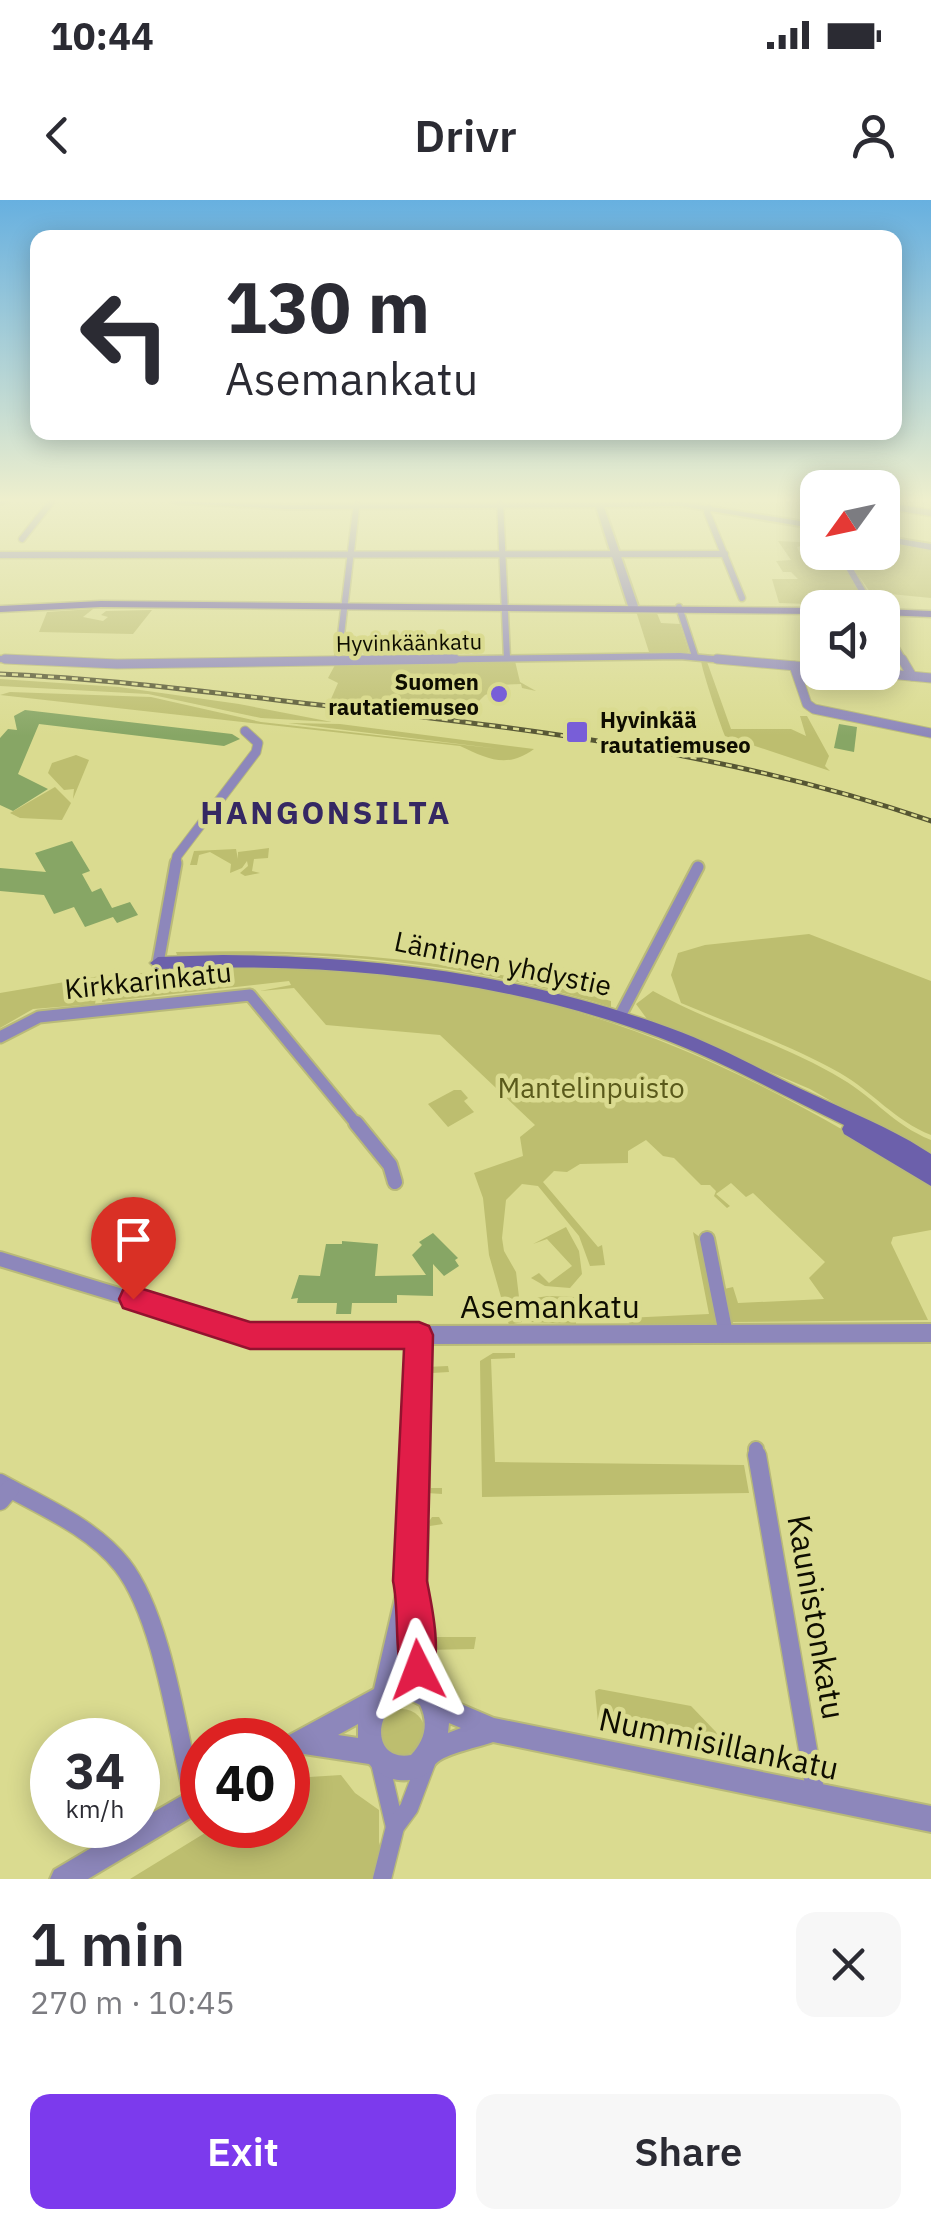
<!DOCTYPE html>
<meta charset="utf-8">
<style>
body{margin:0;font-family:"IBM Plex Sans",sans-serif;background:#f7f7f7;color:#2b2b33;height:100vh;display:flex;flex-direction:column;font-size:38px;white-space:nowrap}
*{box-sizing:border-box;margin:0}
p{font-size:32px;color:#7c7c81}
.icon{flex:none;width:55px;height:55px;fill:none;stroke:currentColor;stroke-width:2;stroke-linecap:round;stroke-linejoin:round}
.map{position:relative;height:1679px;overflow:hidden}
.drawer{display:flex;flex-direction:column;background:#fff;flex:1}
.drawer>*{flex:none}
.guide{position:absolute;left:30px;top:30px;width:872px;height:210px;border-radius:20px;box-shadow:0 5px 25px #0003;background:#fff;color:#2b2b33;overflow:hidden}
.needle{width:65px;rotate:237deg}
.fabs{position:absolute;left:800px;top:270px;display:grid;gap:20px}
.fabs a{display:grid;place-items:center;width:100px;height:100px;border-radius:20px;background:#fff;box-shadow:0 5px 25px #0003;font-size:50px}
.speed{position:absolute;left:30px;top:1518px;display:flex;gap:20px;font-size:50px;font-weight:700;text-align:center}
.speed>*{display:grid;place-content:center;width:130px;height:130px;border-radius:50%;background:#fff;box-shadow:0 5px 25px #0003;line-height:1}
.speed small{font-size:25px;font-weight:400}
.speed .limit{border:15px solid #d22;background:#fff;color:#111}
.pin{position:absolute;display:grid;place-items:center;width:85px;height:85px;color:#fff;margin:-102px -42px;border-radius:50% 50% 50% 0;rotate:-45deg;box-shadow:0 0 10px #0007}
.pin .icon{rotate:45deg}
.me{position:absolute;width:110px;margin:-55px;rotate:357deg;stroke-linejoin:round;filter:drop-shadow(0 0 8px #0008)}
.turn{display:flex;align-items:center;gap:35px;height:210px;padding:0 30px;font-size:45px}
.turn .icon{width:130px;height:130px;stroke-width:2.5}
.turn b{display:block;font-size:70px;line-height:85px}
.round{display:grid;place-items:center;flex:none;width:105px;height:105px;border-radius:20px;background:#f7f7f7}
.summary{display:flex;align-items:center;justify-content:space-between;height:170px;padding:0 30px}
h1{font-size:60px;font-weight:600;line-height:75px}
.action{display:flex;gap:20px;margin-top:auto;padding:20px 30px}
.action a{flex:1;height:115px;border-radius:20px;background:#7c3aed;color:#fff;font-size:40px;font-weight:600;line-height:115px;text-align:center}
.action a+a{background:#f7f7f7;color:#2b2b33}
.status{display:flex;justify-content:space-between;align-items:center;height:70px;padding:0 50px;background:#fff;direction:ltr}
.status svg{height:28px;fill:currentColor}
header{display:flex;justify-content:space-between;align-items:center;height:130px;padding:0 30px;background:#fff;font-size:45px;font-weight:600}
.map>svg:first-child{display:block}
</style>
<div class="status"><b>10:44</b><svg viewBox="0 0 49 12"><path d="M0 12V9h3v3zM5 12V6h3v6zM10 12V3h3v9zM15 12V0h3v12zM26 1h20v11H26zM47 4h2v5h-2z"/></svg></div>
<header><svg class="icon" aria-label="back" viewBox="0 0 24 24"><path d="M15 5l-7 7 7 7"/></svg>Drivr<svg class="icon" aria-label="person" viewBox="0 0 24 24"><circle cx="12" cy="8" r="4"/><path d="M4 21q1-7 8-7t8 7"/></svg></header>
<div class="map">
<svg width="931" height="1679" viewBox="0 0 931 1679">
<rect width="100%" height="100%" fill="#dadb90"/>
<g fill="#bdbe6f">
<polygon points="883,340 931,352 931,398 870,392 843,353 882,352"/>
<path d="M778 341 817 343 797 347C808 370 822 365 846 366L871 406 858 405 851 397 854 391 806 396 808 404 779 403 772 379H798L791 372H783L776 361 791 360Z"/>
<polygon points="93,409 83,417 103,421 108,417 101,415 106,411 152,410 133,434 39,432 47,412"/>
<polygon points="636,411 656,411 661,423 680,424 689,452 649,452"/>
<path d="M701 459H706L731 529H791L806 536 800 516H807L829 556 825 566 830 571 725 536C720 524 700 465 701 459Z"/>
<polygon points="515,461 520,482 536,491 522,488 521,484 495,485 498,490 485,495 465,515 331,499 338,483 328,478 335,465"/>
<polygon points="0,479 119,487 239,504 332,522 261,518 148,494 0,486"/>
<path d="M10 492 151 497 261 522 500 549 288 523 340 524 534 549C507 569 488 559 460 546L0 495Z"/>
<polygon points="76,555 89,560 73,599 74,589 64,590 48,573 52,563"/>
<polygon points="55,587 71,603 62,620 20,618 10,613"/>
<polygon points="269,648 268,658 254,659 252,671 260,673 245,676 240,673 248,666 247,661 242,668 230,673 231,664 210,652 199,655 197,665 190,665 194,651 236,649 238,659 238,652"/>
<path d="M809 734 931 781V935C895 921 873 892 840 873 789 844 735 826 681 803L671 775 678 753 705 745Z"/>
<path d="M176 752C332 748 461 759 611 801V807C465 761 329 750 177 755Z"/>
<path d="M247 764C303 768 360 768 414 776 608 804 763 875 931 984V1030L893 1037 891 1043 928 1120 732 1122 724 1089 733 1087 738 1103 824 1099 809 1078 825 1062 753 993 746 997 731 983 716 994 730 1006 727 1008 714 996 716 991 710 985H701L674 958 663 956 646 940 628 951V963L580 964 567 972 554 971 543 982 598 1047 602 1045 605 1065 590 1066 579 1036 538 986 522 984 506 1000 502 1038 504 1051 516 1072 522 1122 509 1125 489 1055 483 998 474 973 523 956 520 937 535 925 440 835 326 825 294 788 260 791 291 785 289 781 102 802 107 776Z"/>
<polygon points="100,776 95,804 33,809 0,828 0,793"/>
<path d="M653 791C714 825 782 843 842 879 876 899 892 924 931 940V958L810 889 647 819 636 804Z"/>
<polygon points="454,890 461,890 468,898 464,901 474,912 448,927 428,904"/>
<polygon points="566,1027 579,1051 582,1074 570,1088 545,1086 531,1078 539,1073 549,1083 572,1066 547,1039 533,1044"/>
<polygon points="693,1032 701,1038 720,1123 631,1126 626,1118 709,1114"/>
<polygon points="548,1096 574,1097 576,1124 529,1122 528,1099"/>
<polygon points="515,1153 515,1158 491,1159 495,1262 744,1265 749,1293 482,1297 480,1161 493,1153"/>
<polygon points="448,1166 449,1172 432,1173 431,1288 442,1288 442,1294 427,1293 423,1283 426,1167"/>
<polygon points="432,1317 439,1317 443,1324 430,1326 428,1437 476,1437 474,1449 423,1450 421,1333"/>
<polygon points="599,1489 691,1506 716,1532 727,1556 598,1523 595,1491"/>
<circle cx="402" cy="1532" r="23"/>
<polygon points="341,1575 355,1593 379,1610 379,1642 390,1679 130,1679 218,1625 288,1625 288,1584 309,1577"/>
</g>
<g fill="#87a665">
<polygon points="25,510 232,534 240,539 224,546 39,524 18,574 48,589 13,611 0,605 0,538 8,529 17,530 14,516"/>
<polygon points="839,524 857,527 854,552 834,548"/>
<polygon points="72,641 90,671 82,674 92,692 101,688 112,708 130,702 138,715 117,723 113,717 85,727 74,707 54,714 44,695 0,691 0,668 46,672 35,653"/>
<polygon points="433,1033 458,1058 455,1060 459,1066 444,1076 433,1064 433,1096 397,1095 397,1103 352,1103 351,1114 336,1114 337,1103 297,1103 298,1098 291,1099 299,1075 320,1076 326,1044 342,1044 342,1041 378,1044 375,1076 426,1075 412,1055 422,1045 419,1042"/>
</g>
<g fill="none" stroke-linecap="round" stroke-linejoin="round">
<defs>
<g id="minor-far4">
<polyline points="500,301 507,458"/>
<polyline points="882,305 931,313"/>
<polyline points="709,308 707,312 742,398"/>
<polyline points="22,339 52,301"/>
<polyline points="840,352 864,394"/>
<polyline points="0,355 725,354"/>
<polyline points="679,407 695,456"/>
<polyline points="887,433 904,462"/>
<polyline points="0,459 63,462"/>
<polyline points="338,460 357,301"/>
<polyline points="279,462 680,456 746,462"/>
</g>
<g id="minor-far3">
<polyline points="5,459 117,464 455,459"/>
<polyline points="717,459 818,468"/>
<polyline points="902,459 912,476"/>
<polyline points="794,466 807,504 814,509 931,533"/>
<polyline points="869,472 931,478"/>
<polyline points="175,666 177,656 256,552 258,543 245,531"/>
</g>
<g id="minor-far2">
<polyline points="158,763 176,663"/>
<polyline points="620,816 698,667"/>
<polyline points="0,837 39,817 250,795 358,926"/>
</g>
<g id="minor-far1">
<polyline points="356,923 390,965 395,982"/>
<polyline points="707,1039 726,1134"/>
<polyline points="0,1059 250,1135 419,1135"/>
<polyline points="756,1249 757,1257"/>
</g>
<g id="minor">
<polyline points="757,1255 816,1596"/>
<path d="M0 1283C41 1306 92 1327 122 1365 163 1417 178 1536 194 1602"/>
<polyline points="0,1301 10,1289"/>
<polyline points="380,1563 395,1627"/>
<polyline points="382,1679 395,1627 409,1608 426,1563"/>
</g>
<g id="tertiary">
<polygon points="0,301 9,301 0,304"/>
<polygon points="171,301 287,305 681,302 818,324 818,329 681,306 604,307 638,406 633,409 628,406 596,307 287,309 175,303"/>
<polygon points="882,336 931,344 931,350 882,341"/>
<path d="M931 1124V1142L428 1144 421 1382 431 1467 440 1495 494 1518 931 1606V1632L493 1542C479 1547 450 1553 439 1561 434 1564 432 1570 428 1573 408 1586 384 1581 369 1564L304 1554 288 1561V1540H280L374 1489 399 1381 410 1135 412 1129 419 1126ZM406 1452 409 1475 401 1476ZM406 1498 420 1505C429 1524 425 1540 411 1555 372 1562 372 1510 406 1498ZM449 1523 461 1528 448 1533ZM358 1524V1538L338 1535Z"/>
<polygon points="202,1584 202,1611 88,1679 50,1679 54,1670 130,1625 138,1625 138,1621"/>
</g>
<g id="secondary">
<polygon points="101,401 818,408 818,414 101,407 0,412 0,406"/>
<polygon points="882,409 931,411 931,417 882,415"/>
<path d="M223 755C377 756 525 775 670 828 715 844 757 868 801 889 837 906 874 921 910 941L931 954V986L844 934 842 929 844 925C783 896 722 861 658 837 497 777 329 762 158 769L150 763 158 757Z"/>
</g>
</defs>
<use href="#minor-far4" stroke="#b9ba79" stroke-width="9"/>
<use href="#minor-far3" stroke="#b9ba79" stroke-width="11"/>
<use href="#minor-far2" stroke="#b9ba79" stroke-width="15"/>
<use href="#minor-far1" stroke="#b9ba79" stroke-width="18"/>
<use href="#minor" stroke="#b9ba79" stroke-width="21"/>
<use href="#tertiary" stroke="#b9ba79" stroke-width="4"/>
<use href="#secondary" stroke="#b9ba79" stroke-width="3"/>
<use href="#minor-far4" stroke="#8d87bb" stroke-width="6"/>
<use href="#minor-far3" stroke="#8d87bb" stroke-width="9"/>
<use href="#minor-far2" stroke="#8d87bb" stroke-width="11"/>
<use href="#minor-far1" stroke="#8d87bb" stroke-width="14"/>
<use href="#minor" stroke="#8d87bb" stroke-width="18"/>
<use href="#tertiary" fill="#8d87bb" fill-rule="evenodd"/>
<use href="#secondary" fill="#6c60ab" fill-rule="evenodd"/>
<defs>
<path id="rail" d="M0 474C116 479 231 495 346 508 546 531 740 555 931 621"/>
</defs>
<use href="#rail" stroke="#565633" stroke-width="5"/>
<use href="#rail" stroke="#dadb90" stroke-width="2.5" stroke-dasharray="6" stroke-linecap="butt"/>
</g>
<linearGradient id="sky" x2="0" y2="1"><stop stop-color="#67b0e0"/><stop offset="0.56" stop-color="#eeefcd"/><stop offset="1" stop-color="#eeefcd" stop-opacity="0"/></linearGradient>
<rect width="931" height="536" fill="url(#sky)"/>
<path fill="#e11d48" stroke="#92132f" stroke-width="2.5" d="M133 1086 250 1122H419L429 1126 433 1135 427 1381C433 1411 442 1454 430 1483L418 1488 405 1483C393 1453 400 1414 393 1381L404 1149H250L123 1108 119 1099 123 1090Z"/>
<g fill="#785ed8" stroke="#dadb90" stroke-width="4">
<circle cx="499" cy="494" r="10"/>
<rect x="565" y="520" width="24" height="24" rx="5"/>
</g>
<g text-anchor="middle" dominant-baseline="central" stroke-width="9" stroke-linejoin="round" paint-order="stroke">
<g font-size="22" fill="#0e0d00" stroke="#dadb90">
<text transform="translate(409 442) rotate(-1)">Hyvinkäänkatu</text>
</g>
<g font-size="22" font-weight="bold" fill="#0e0d00" stroke="#dadb90" text-anchor="end">
<text x="479" y="481">Suomen<tspan x="479" dy="25">rautatiemuseo</tspan></text>
<text x="600" y="519" text-anchor="start">Hyvinkää<tspan x="600" dy="25">rautatiemuseo</tspan></text>
</g>
<g font-size="28" fill="#0e0d00" stroke="#dadb90">
<text transform="translate(503 763) rotate(12)">Läntinen yhdystie</text>
<text transform="translate(148 780) rotate(-6)">Kirkkarinkatu</text>
</g>
<g font-size="28" fill="#5a5a1b" stroke="#dadb90">
<text x="591" y="887">Mantelinpuisto</text>
</g>
<g font-size="32" font-weight="bold" letter-spacing="2.5" fill="#352863" stroke="#dadb90">
<text x="326" y="612">HANGONSILTA</text>
</g>
<g font-size="32" fill="#0e0d00" stroke="#dadb90">
<text x="550" y="1106">Asemankatu</text>
<text transform="translate(817 1417) rotate(80)">Kaunistonkatu</text>
<text transform="translate(719 1543) rotate(12)">Nummisillankatu</text>
</g>
</g>
</svg>
<div class="fabs">
<a><svg class="needle" viewBox="-14 -14 28 28"><path d="M0-13l5 13h-10z" fill="#e53935"/><path d="M0 13l5-13h-10z" fill="#7c7c81"/></svg></a>
<a><svg class="icon" aria-label="sound" viewBox="0 0 24 24"><path d="M4 9h4l5-4v14l-5-4H4zM17 9q2 3 0 6"/></svg></a>
</div>
<div class="speed"><div>34<small>km/h</small></div><div class="limit">40</div></div>
<div class="pin" style="left:133px;top:1099px;background:#d93025"><svg class="icon" aria-label="arrive" viewBox="0 0 24 24"><path d="M6 21V4h12l-3 4 3 4H6"/></svg></div>
<svg class="me" style="left:418px;top:1470px" viewBox="-20 -20 40 40"><path d="M0-17L14 15 0 8-14 15z" fill="#e11d48" stroke="#fff" stroke-width="4"/></svg>
<div class="guide">
<div class="turn"><svg class="icon" aria-label="left" viewBox="0 0 24 24"><path d="M17 20v-9H6M10 6l-5 5 5 5"/></svg><div><b>130 m</b>Asemankatu</div></div>
</div>
</div>
<section class="drawer">
<div class="summary"><div><h1>1 min</h1><p>270 m · 10:45</p></div><a class="round"><svg class="icon" aria-label="close" viewBox="0 0 24 24"><path d="M6 6l12 12M18 6L6 18"/></svg></a></div>
<div class="action"><a>Exit</a><a>Share</a></div>
</section>
